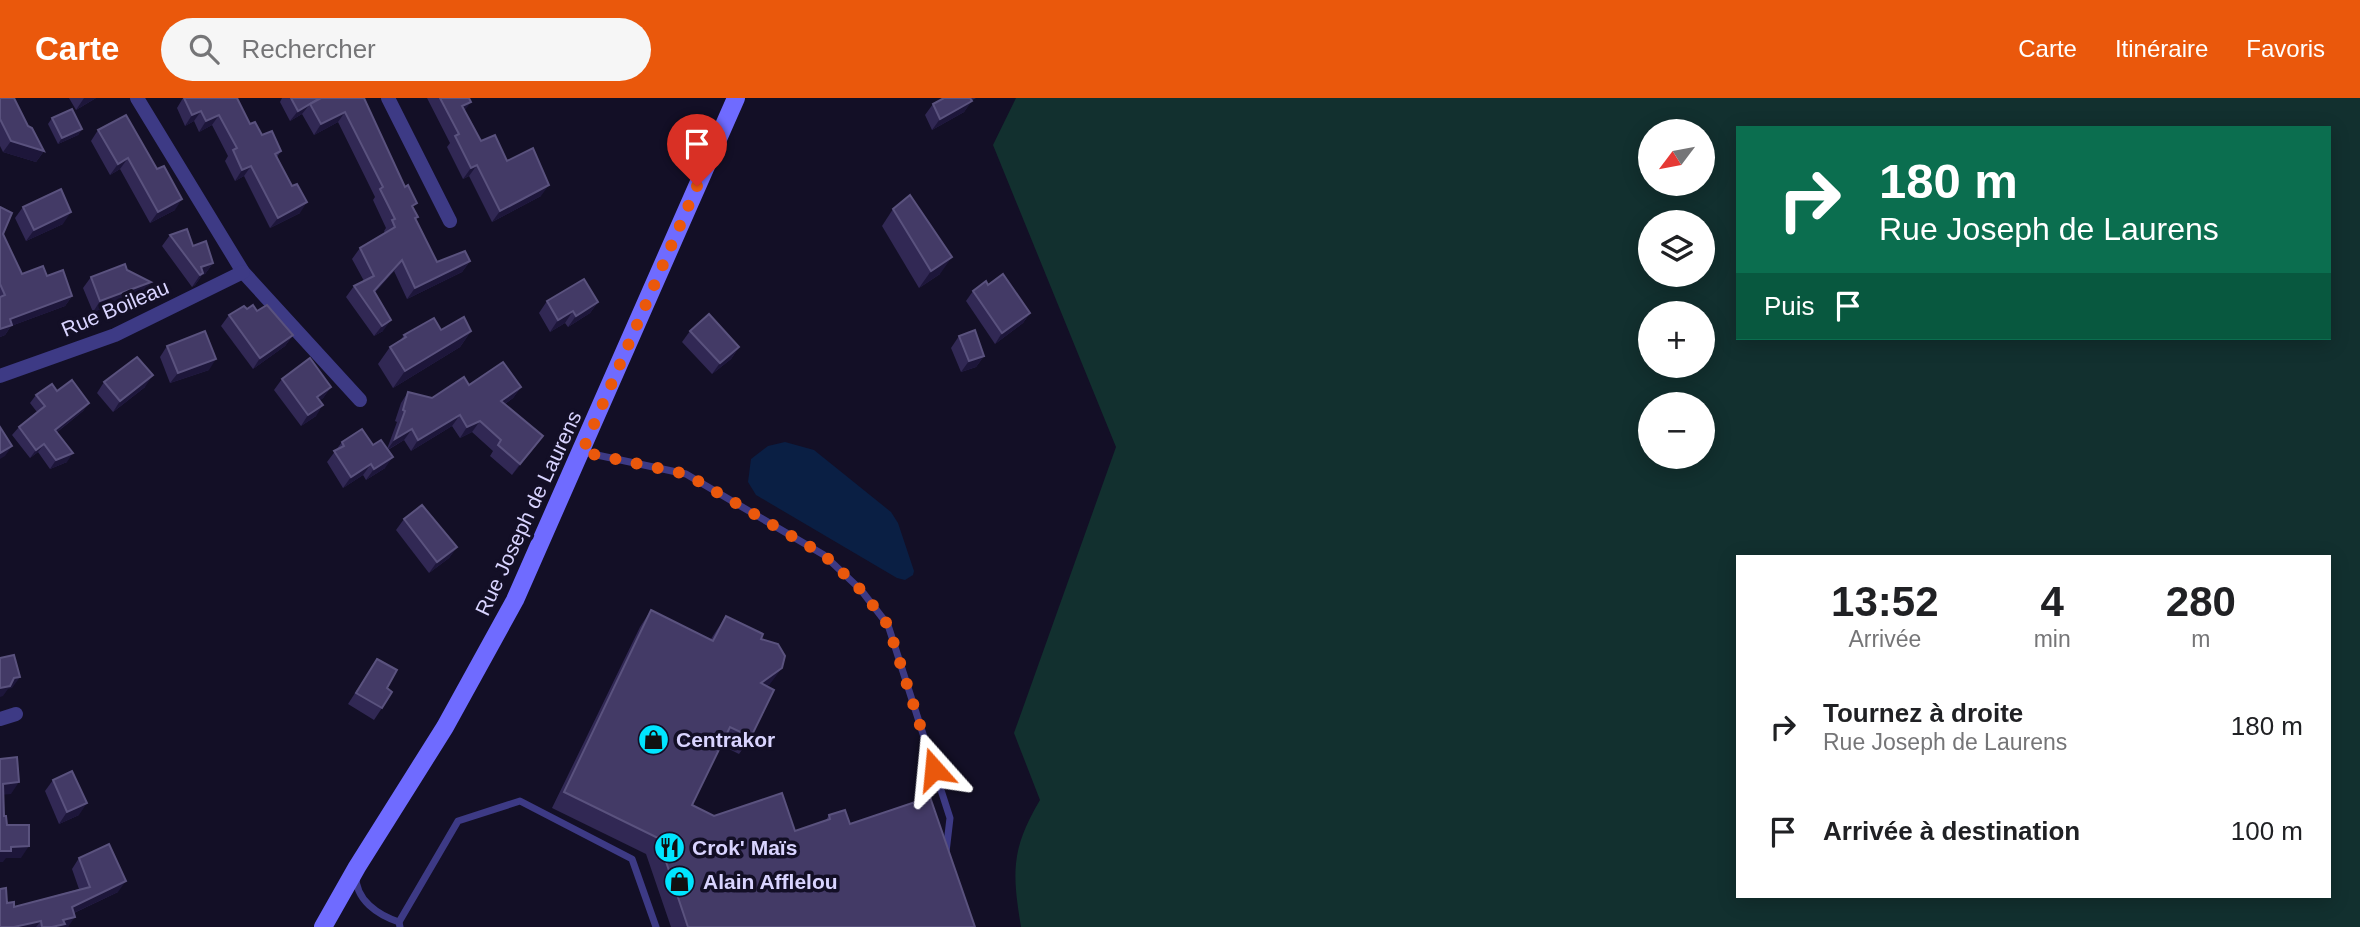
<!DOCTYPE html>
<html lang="fr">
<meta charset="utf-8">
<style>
body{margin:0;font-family:Arial,sans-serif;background:#f6f6f6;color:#202124;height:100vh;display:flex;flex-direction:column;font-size:26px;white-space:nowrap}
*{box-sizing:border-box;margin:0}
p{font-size:23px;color:#757577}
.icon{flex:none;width:38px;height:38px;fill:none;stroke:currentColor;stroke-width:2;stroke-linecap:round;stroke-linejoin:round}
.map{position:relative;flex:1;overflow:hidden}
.details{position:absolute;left:1736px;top:457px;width:595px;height:343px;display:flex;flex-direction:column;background:#fff;border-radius:0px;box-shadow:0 4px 18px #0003}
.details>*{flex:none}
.hud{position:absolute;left:1736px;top:28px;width:595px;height:214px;border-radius:0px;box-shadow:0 4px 18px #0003;background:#0b6e4f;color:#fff;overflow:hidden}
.needle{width:46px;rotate:238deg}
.fabs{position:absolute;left:1638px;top:21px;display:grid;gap:14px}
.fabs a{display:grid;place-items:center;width:77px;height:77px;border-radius:50%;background:#fff;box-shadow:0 4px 18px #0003;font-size:35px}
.pin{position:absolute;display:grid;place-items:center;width:60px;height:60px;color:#fff;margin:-72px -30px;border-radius:50% 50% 50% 0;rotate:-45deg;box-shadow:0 0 7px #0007}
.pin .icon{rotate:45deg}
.me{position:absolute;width:77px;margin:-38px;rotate:342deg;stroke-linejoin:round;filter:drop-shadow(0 0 5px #0008)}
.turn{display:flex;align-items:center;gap:24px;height:147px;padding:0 28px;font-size:32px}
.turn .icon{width:91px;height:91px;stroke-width:2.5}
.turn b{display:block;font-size:49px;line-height:60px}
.then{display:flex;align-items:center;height:66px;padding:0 28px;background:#0003;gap:14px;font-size:26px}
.eta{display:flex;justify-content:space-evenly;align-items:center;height:119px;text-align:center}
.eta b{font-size:42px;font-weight:700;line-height:49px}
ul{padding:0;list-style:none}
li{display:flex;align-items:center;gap:21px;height:105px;padding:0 28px}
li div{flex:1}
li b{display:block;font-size:26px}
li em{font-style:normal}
header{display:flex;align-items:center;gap:42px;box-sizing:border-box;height:98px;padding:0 35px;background:#ea580c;color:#fff}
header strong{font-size:33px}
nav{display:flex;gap:38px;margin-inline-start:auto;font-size:24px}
.search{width:490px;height:63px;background:#f6f6f6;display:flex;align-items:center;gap:18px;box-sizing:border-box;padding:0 24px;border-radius:38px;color:#757577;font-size:26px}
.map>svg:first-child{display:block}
</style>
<header>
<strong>Carte</strong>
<div class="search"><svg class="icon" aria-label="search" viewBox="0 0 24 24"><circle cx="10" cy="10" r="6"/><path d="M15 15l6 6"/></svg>Rechercher</div>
<nav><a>Carte</a><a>Itinéraire</a><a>Favoris</a></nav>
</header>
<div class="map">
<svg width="2360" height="829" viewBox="0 0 2360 829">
<rect width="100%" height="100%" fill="#130f26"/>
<path fill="#12302f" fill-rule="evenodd" d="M1016 0H2360V829H1021C1012 774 1011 751 1040 702L1014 635 1116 349 993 47ZM1738 30H2329V240H1738ZM1650 33H1703V86H1650ZM1650 124H1703V177H1650ZM1650 215H1703V268H1650ZM1650 306H1703V359H1650ZM1738 458H2329V798H1738Z"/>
<polygon fill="#0a1f44" points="785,344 814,352 891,414 898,425 914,473 913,477 905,482 897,480 756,397 748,384 751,361 768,348"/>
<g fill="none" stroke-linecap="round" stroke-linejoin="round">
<g stroke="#3d3a85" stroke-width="7">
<polyline points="583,354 686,376 824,457 861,492 888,527 950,720 946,754"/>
<path d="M356 777C355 802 378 817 399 824"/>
<polyline points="400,829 399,824 458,723 520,703 632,761 656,829"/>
</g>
<g stroke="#3d3a85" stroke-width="14">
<polyline points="137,0 243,174 360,302"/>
<polyline points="388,0 450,123"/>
<polyline points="0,278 115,237 243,174"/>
<polyline points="0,621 16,616"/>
</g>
<polyline stroke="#6f6bff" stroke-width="18" points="323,829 357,769 445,629 515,502 736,0"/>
</g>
<g fill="#312854">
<polygon points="0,0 28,28 44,53 36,64 3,54 0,48"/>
<polygon points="69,0 96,0 76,12"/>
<polygon points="183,0 237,0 250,26 281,53 277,59 300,115 270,130 244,78 235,83 225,63 228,58 212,27 199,34 194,23 185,28 177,10"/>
<polygon points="282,0 364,0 418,119 416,121 437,164 470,163 462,174 407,201 394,173 375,194 383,233 374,238 346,199 354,188 364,183 352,161 360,150 385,135 384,133 386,130 373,102 375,99 338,24 314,37 302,16 290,23 280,4"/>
<polygon points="427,0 469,0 464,12 481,43 507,63 541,98 492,124 469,78 463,81 447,49 450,45"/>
<polygon points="944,0 976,0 972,2 964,14 932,32 925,17 933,6"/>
<polygon points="52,20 82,31 78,37 58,46 48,26"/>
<polygon points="98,32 157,71 175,112 150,125 120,71 110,77 91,43"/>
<polygon points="0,109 3,136 22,176 47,178 72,198 65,208 11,228 5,237 0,239"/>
<polygon points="23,109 63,126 26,143 15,120"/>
<polygon points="893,111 940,176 919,190 882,128"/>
<polygon points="170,137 193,148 213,165 205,176 202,177 195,187 192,189 162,148"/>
<polygon points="127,172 151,184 143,195 93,214 83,190 91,179"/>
<polygon points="988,187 1030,215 1023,225 995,246 966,203 973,193"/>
<polygon points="547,203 598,204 590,215 568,229 565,225 550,234 539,215"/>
<polygon points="247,211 257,213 293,237 285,248 253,271 221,228 229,217"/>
<polygon points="441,232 471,233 460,249 393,290 378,266 390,249 400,243 404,237"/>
<polygon points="690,233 739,249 731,261 712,276 682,244"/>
<polygon points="959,238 984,258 976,269 961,274 951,250"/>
<polygon points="167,248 209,272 170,285 160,259"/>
<polygon points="282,281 331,289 323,300 320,302 316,318 301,328 274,292"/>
<polygon points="104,284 145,289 113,314 97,295"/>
<polygon points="469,287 521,289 513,300 505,306 543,338 512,377 490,358 493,353 472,334 460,340 452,328 411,353 404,342 388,352 385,370 366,382 363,377 343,390 327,364 342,344 373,347 387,351 397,324 395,323 401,305 408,294 432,300"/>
<polygon points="57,293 89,305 83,313 56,335 67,364 50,371 38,354 30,360 12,337 19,329 37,314 30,305 36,297"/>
<polygon points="404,421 457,449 449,460 429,475 396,432"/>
<polygon points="651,512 711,541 726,518 761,541 770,586 767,588 751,639 739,656 721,647 692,707 714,718 795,733 826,722 829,717 850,726 975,829 671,829 646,756 552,710 640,529"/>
<polygon points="377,561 387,590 382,610 374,622 348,606"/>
<polygon points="53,682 79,717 59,726 45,693"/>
<polygon points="79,760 118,794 74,815 68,829 0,829 7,805 14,809 79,791 72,771"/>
</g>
<g fill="#1d163a">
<polygon points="84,0 96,0 76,12"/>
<polygon points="972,3 964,14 932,32 940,21"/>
<polygon points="471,4 463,15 462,8"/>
<polygon points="310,6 302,16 290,23 298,13"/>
<polygon points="201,13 194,23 185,28 192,17"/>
<polygon points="345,14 338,24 314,37 321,26"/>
<polygon points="219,17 212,27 199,34 206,23"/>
<polygon points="82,31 78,37 58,46 62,40"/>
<polygon points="11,43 44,53 36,64 3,54"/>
<polygon points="128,60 120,71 110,77 118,66"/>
<polygon points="477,67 469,78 463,81 471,70"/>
<polygon points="251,68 244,78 235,83 242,72"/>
<polygon points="549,87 541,98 492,124 500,113"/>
<polygon points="182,101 175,112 150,125 158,114"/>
<polygon points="307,104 300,115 270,130 278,120"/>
<polygon points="71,114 63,126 26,143 34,132"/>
<polygon points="952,159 940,176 919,190 931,173"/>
<polygon points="402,162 394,173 367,204 374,193"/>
<polygon points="470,163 462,174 407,201 415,190"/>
<polygon points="213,165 205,176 202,177 195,187 192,189 200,177 201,169"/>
<polygon points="151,184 143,195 93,214 100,203"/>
<polygon points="72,198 65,208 11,228 5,237 0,239 0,231 10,221"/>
<polygon points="598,204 590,215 568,229 576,218"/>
<polygon points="573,213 565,225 550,234 558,222"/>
<polygon points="1030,215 1023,225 995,246 1002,235"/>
<polygon points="391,222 383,233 374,238 382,228"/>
<polygon points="471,233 460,249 393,290 405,273"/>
<polygon points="293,237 285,248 253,271 260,260"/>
<polygon points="739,249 731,261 712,276 720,265"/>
<polygon points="984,258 976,269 961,274 969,263"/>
<polygon points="216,261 209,272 170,285 178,275"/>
<polygon points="153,277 145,289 113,314 120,303"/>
<polygon points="331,289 323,300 310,310 317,299"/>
<polygon points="521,289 513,300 493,314 501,303"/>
<polygon points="89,305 83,313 48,341 55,332"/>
<polygon points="323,307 316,318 301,328 308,317"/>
<polygon points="460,317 452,328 411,353 418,342"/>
<polygon points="480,323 472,334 460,340 467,329"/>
<polygon points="412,331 404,342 387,352 395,341"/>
<polygon points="543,338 535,349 512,377 520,366"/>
<polygon points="44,346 38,354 30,360 36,352"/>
<polygon points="12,348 5,358 0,361 0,355"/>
<polygon points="73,355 67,364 50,371 56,362"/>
<polygon points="393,359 385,370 366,382 374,371"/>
<polygon points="371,366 363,377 343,390 351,379"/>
<polygon points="457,449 449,460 429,475 437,464"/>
<polygon points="782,570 770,586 749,601 761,585"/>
<polygon points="20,579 12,590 8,591 3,598 0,599 0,590 14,580"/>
<polygon points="19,684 11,696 0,697 3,686"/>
<polygon points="87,705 79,717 59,726 67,714"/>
<polygon points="29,748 21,760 6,760 3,764 0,764 0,753 11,749"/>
<polygon points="126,783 118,794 65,819 72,809"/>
<polygon points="75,819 68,829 52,829 63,822"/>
<polygon points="41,823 36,829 14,829"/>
</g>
<g fill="#433a66" stroke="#5a527e" stroke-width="2">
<polygon points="0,0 14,0 28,28 32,30 44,53 11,43 0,21"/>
<polygon points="184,0 237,0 250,26 255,24 262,37 272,33 281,53 275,56 292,88 297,86 307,104 278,120 251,68 242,72 233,52 237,50 219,17 206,23 201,13 192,17"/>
<polygon points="291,0 320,0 298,13"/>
<polygon points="321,0 364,0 405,89 408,87 417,105 412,108 418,119 415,120 437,164 465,153 470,163 415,190 402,162 374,193 391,222 382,228 354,188 374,178 360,150 395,129 392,122 395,121 380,91 383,89 345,14 321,26 310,6"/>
<polygon points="440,0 469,0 471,4 462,8 481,43 495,37 507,63 533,50 549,87 500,113 477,67 471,70 455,38 459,36"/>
<polygon points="944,0 970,0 972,3 940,21 933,6"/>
<polygon points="72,11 82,31 62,40 52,20"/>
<polygon points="126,17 157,71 164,68 182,101 158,114 128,60 118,66 98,32"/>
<polygon points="61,91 71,114 34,132 23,109"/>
<polygon points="910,97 952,159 931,173 893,111"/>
<polygon points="0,109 12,115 3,136 22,176 43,168 47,178 63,172 72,198 10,221 12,227 0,231 0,199 5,197 0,186"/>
<polygon points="187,131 193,148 206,143 213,165 201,169 203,175 200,177 170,137"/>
<polygon points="125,166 127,172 151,184 100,203 91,179"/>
<polygon points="1003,176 1030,215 1002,235 973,193 986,183 988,187"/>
<polygon points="584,181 598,204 576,218 573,213 558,222 547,203"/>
<polygon points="253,207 257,213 267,207 293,237 260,260 229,217 244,208 247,211"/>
<polygon points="709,216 739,249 720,265 690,233"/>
<polygon points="464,219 471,233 405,273 390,249 406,239 404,237 434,220 441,232"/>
<polygon points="975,232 984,258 969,263 959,238"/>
<polygon points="205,233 216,261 178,275 167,248"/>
<polygon points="137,259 153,277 120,303 104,284"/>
<polygon points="310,260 331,289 317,299 323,307 308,317 282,281"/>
<polygon points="503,264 521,289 501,303 543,338 520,366 498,347 501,342 480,323 467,329 460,317 418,342 412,331 395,341 405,313 403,312 408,294 432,300 464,279 469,287"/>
<polygon points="72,282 89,305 55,332 73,355 56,362 44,346 36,352 19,329 45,308 36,297 52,286 57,293"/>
<polygon points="0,329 12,348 0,355"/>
<polygon points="362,331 373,347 381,342 393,359 374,371 371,366 351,379 334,353 344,348 342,344"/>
<polygon points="422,407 457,449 437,464 404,421"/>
<polygon points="651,512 713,543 726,518 763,536 761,541 778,546 785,558 782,570 761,585 774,592 751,639 730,629 692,707 714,718 782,695 795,733 830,721 829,717 845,712 850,726 930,699 975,829 688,829 658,740 564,694"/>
<polygon points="14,557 20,579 14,580 10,588 0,590 0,560"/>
<polygon points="377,561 397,572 387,590 392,594 382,610 356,595"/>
<polygon points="17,659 19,684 3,686 4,718 6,718 7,727 29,727 29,748 11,749 11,753 0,753 0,661"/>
<polygon points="72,673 87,705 67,714 53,682"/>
<polygon points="109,746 126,783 72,809 75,819 63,822 65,826 52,829 42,829 41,823 14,829 0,829 0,791 6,790 7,805 14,804 14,809 90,789 79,760"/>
</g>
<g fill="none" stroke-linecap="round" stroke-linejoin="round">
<polyline stroke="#ea580c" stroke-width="12" stroke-dasharray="0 21.6" points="697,88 582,354 686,376 824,457 861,492 888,527 934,671"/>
</g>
<defs>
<symbol id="shop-disc" viewBox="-11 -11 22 22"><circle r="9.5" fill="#00e5ff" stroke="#130f26"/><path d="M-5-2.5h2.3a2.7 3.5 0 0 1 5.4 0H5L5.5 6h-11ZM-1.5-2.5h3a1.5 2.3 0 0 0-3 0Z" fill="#111"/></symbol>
<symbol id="restaurant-disc" viewBox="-11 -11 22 22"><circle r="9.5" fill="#00e5ff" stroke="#130f26"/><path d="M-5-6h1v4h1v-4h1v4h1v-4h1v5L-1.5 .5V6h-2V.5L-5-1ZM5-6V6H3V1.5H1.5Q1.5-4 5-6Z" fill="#111"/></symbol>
</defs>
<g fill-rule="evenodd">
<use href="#shop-disc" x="636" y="624" width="35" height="35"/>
<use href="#restaurant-disc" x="652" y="732" width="35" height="35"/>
<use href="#shop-disc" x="662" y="766" width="35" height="35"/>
</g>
<g text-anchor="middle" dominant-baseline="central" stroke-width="7" stroke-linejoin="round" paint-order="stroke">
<g font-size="21" fill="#d9d4ff" stroke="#130f26">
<text transform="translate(115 210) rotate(-23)">Rue Boileau</text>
<text transform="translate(528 415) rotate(-65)">Rue Joseph de Laurens</text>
</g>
<g font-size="21" font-weight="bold" fill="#d9d4ff" stroke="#130f26" text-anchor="start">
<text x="676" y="641">Centrakor</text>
<text x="692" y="749">Crok' Maïs</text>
<text x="703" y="783">Alain Afflelou</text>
</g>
</g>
</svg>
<div class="fabs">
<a><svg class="needle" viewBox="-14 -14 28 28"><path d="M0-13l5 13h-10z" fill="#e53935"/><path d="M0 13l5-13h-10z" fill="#757577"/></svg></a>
<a><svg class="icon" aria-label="layers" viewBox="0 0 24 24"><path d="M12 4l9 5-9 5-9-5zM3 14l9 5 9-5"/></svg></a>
<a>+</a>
<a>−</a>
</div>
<div class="pin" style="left:697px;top:88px;background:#d93025"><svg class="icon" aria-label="arrive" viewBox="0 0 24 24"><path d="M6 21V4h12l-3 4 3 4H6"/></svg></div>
<svg class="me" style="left:934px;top:671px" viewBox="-20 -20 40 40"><path d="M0-17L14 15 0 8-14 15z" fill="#ea580c" stroke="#fff" stroke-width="4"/></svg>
<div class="hud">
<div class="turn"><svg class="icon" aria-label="right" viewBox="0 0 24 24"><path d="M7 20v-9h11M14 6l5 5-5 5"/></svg><div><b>180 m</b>Rue Joseph de Laurens</div></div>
<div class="then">Puis<svg class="icon" aria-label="arrive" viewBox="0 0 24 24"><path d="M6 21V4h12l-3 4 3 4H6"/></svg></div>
</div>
<section class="details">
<div class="eta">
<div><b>13:52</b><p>Arrivée</p></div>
<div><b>4</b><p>min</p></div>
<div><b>280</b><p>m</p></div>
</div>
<ul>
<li><svg class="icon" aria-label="right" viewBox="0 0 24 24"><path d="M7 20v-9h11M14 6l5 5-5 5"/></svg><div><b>Tournez à droite</b><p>Rue Joseph de Laurens</p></div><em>180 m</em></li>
<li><svg class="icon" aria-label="arrive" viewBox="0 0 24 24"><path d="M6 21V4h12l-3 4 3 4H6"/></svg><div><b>Arrivée à destination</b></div><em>100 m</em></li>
</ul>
</section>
</div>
